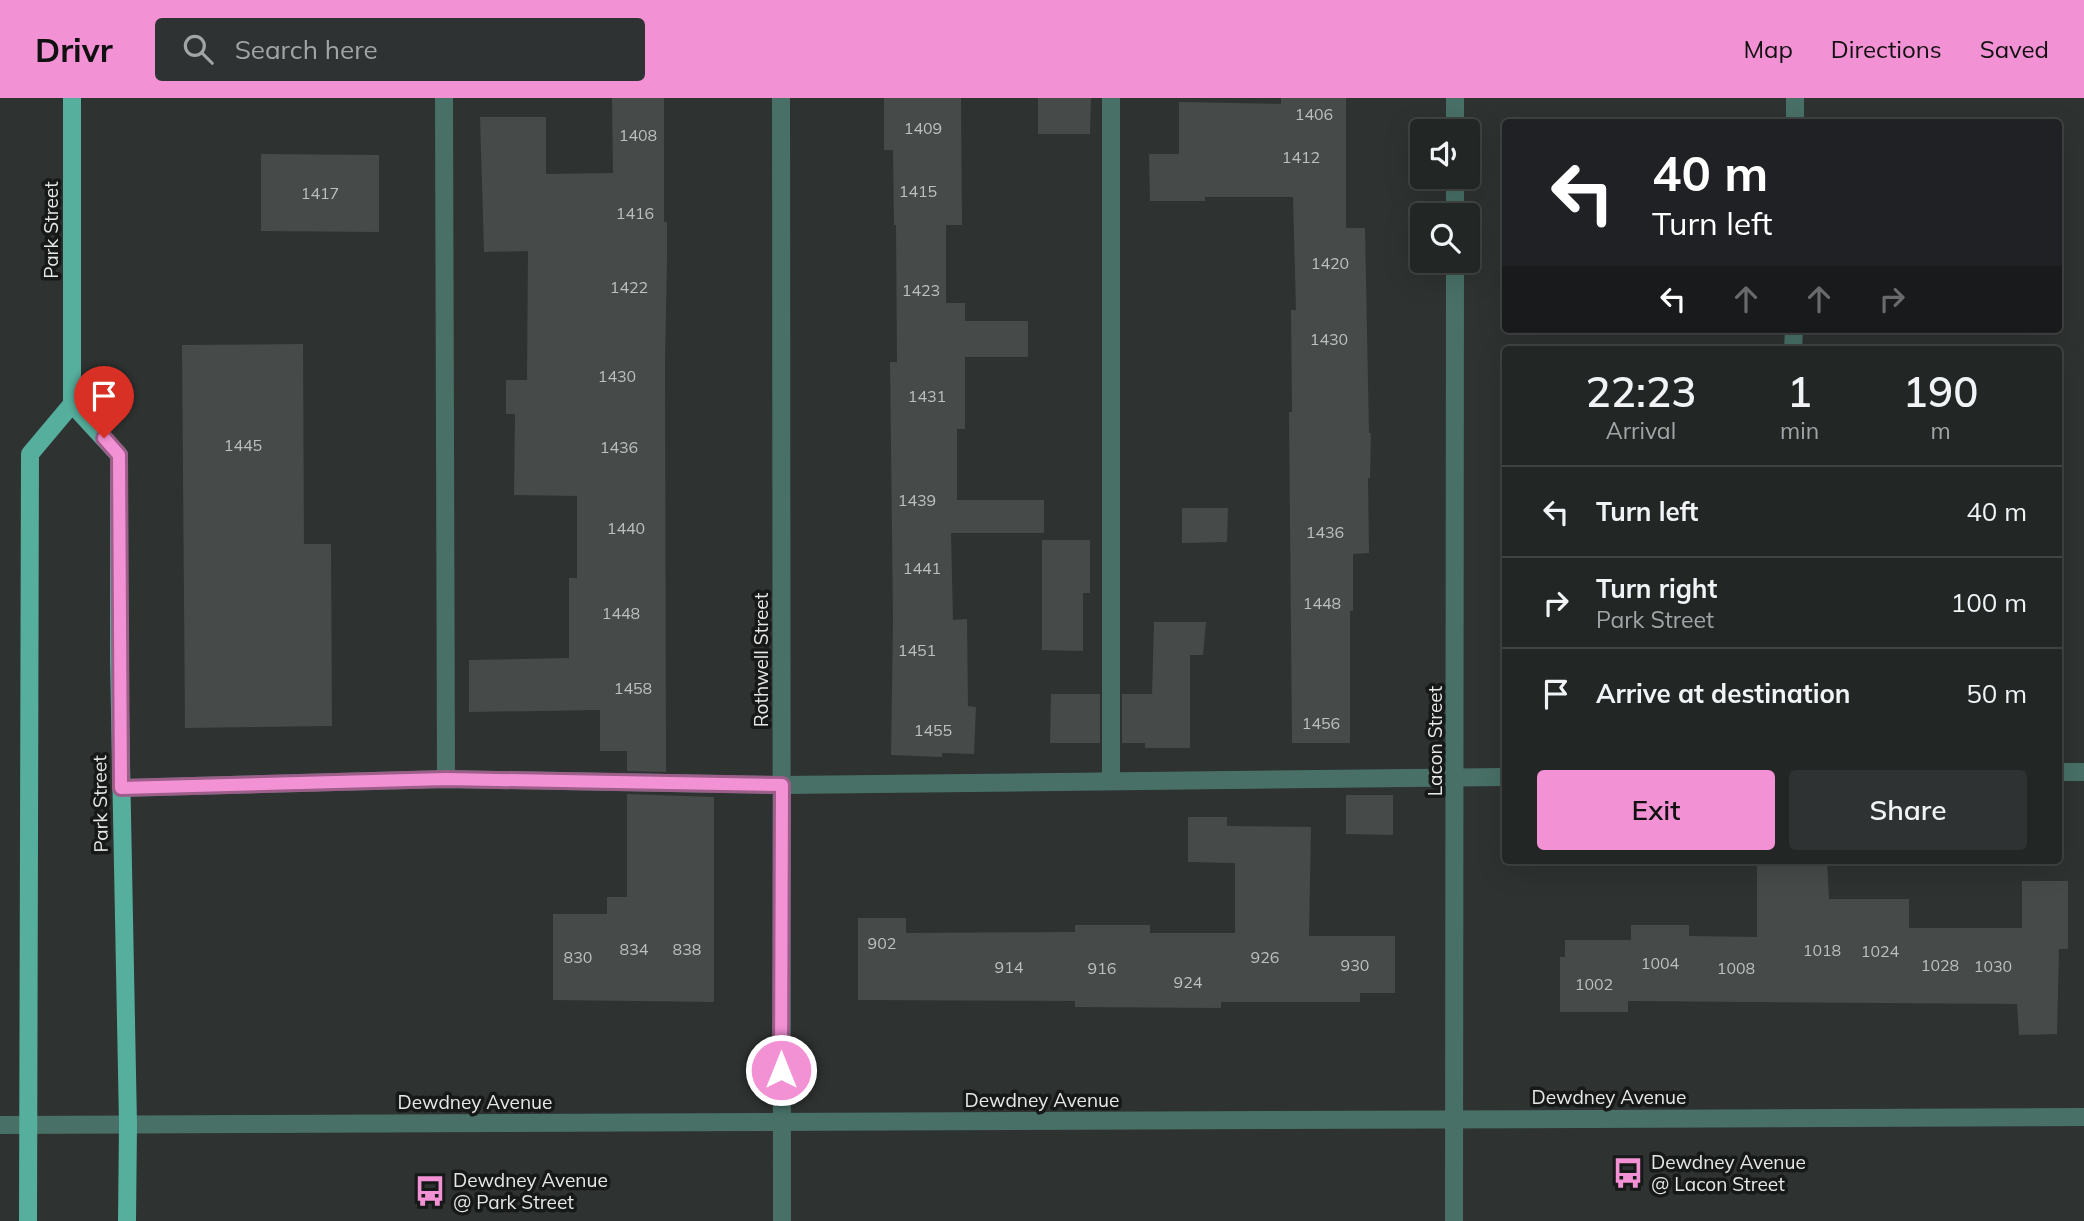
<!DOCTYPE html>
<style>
body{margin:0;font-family:Mulish,sans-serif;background:#2e3232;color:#f1f3f6;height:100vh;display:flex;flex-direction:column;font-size:26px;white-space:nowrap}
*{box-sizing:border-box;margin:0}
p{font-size:23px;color:#a2a5a7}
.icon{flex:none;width:38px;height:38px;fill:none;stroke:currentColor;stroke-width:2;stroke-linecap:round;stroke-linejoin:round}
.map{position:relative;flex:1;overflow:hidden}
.details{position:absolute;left:1502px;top:248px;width:560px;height:518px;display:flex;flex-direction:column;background:#222625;border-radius:7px;box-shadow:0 7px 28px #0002,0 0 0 2px #3f4342}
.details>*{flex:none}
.hud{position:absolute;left:1502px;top:21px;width:560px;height:214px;border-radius:7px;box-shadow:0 7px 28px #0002,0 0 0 2px #3f4342;background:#202124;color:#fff;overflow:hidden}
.fabs{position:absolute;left:1410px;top:21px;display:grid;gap:14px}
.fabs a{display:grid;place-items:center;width:70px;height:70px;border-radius:7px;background:#222625;box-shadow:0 7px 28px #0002,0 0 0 2px #3f4342;font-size:35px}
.pin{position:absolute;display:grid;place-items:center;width:60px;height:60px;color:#fff;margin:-72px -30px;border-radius:50% 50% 50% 0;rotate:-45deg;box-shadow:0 0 7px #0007}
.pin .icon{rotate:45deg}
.me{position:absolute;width:77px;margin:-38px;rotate:0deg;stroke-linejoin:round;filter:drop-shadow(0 0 5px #0008)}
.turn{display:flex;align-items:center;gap:24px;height:147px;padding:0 35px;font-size:32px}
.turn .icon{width:91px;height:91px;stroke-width:2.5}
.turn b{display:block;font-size:49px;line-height:60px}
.lanes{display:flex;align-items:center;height:66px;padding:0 35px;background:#0003;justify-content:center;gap:35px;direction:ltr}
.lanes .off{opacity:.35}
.eta{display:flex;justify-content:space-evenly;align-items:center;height:119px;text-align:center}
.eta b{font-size:42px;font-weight:600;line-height:49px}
.cta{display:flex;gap:14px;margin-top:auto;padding:14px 35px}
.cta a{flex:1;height:80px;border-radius:7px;background:#f391d5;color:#111;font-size:28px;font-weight:600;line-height:80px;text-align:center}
.cta a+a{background:#2e3232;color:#f1f3f6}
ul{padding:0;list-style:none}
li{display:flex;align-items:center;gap:21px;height:91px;padding:0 35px;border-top:2px solid #3f4342}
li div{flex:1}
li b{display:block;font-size:26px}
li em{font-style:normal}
header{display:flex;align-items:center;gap:42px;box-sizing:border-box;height:98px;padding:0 35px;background:#f391d5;color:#111}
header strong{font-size:33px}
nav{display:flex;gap:38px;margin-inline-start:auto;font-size:24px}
.search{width:490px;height:63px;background:#2e3232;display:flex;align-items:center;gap:18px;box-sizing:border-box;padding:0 24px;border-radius:7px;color:#a2a5a7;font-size:26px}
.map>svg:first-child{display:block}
</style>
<header>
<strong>Drivr</strong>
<div class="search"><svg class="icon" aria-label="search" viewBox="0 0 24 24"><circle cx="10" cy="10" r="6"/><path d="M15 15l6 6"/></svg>Search here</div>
<nav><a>Map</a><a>Directions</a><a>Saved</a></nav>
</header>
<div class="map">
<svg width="2084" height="1123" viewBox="0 0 2084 1123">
<rect width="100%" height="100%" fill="#2e3231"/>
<g fill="#464a49">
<polygon points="612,0 664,0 664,124 667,124 667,162 665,262 666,674 627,673 627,653 600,653 600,612 469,614 469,562 569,560 569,480 577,480 577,398 514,397 515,316 506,316 506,282 527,282 528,153 484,154 480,19 546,19 546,76 613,75"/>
<polygon points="884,0 961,0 962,127 946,127 946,205 965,205 965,223 1028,223 1028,259 965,259 965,331 957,331 957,402 1044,402 1044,435 951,435 953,522 967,521 968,608 976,609 974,656 942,655 942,659 891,657 893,523 890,264 897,264 896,127 894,127 893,52 884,52"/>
<polygon points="1038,0 1091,0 1090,36 1038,36"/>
<polygon points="1281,0 1346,0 1346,130 1365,130 1369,335 1371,335 1370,380 1368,380 1369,455 1353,456 1353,513 1350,513 1350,645 1292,645 1289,314 1292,314 1291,212 1296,212 1293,99 1205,99 1205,103 1150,103 1149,56 1179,56 1179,4 1281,6"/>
<polygon points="261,56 379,57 379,134 261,133"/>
<polygon points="303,246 304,446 331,446 332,628 185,630 182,247"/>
<polygon points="1182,410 1228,410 1227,444 1182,445"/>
<polygon points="1042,442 1090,442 1090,495 1083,495 1083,553 1042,552"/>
<polygon points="1154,524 1206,524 1203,557 1190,557 1190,650 1145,650 1145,645 1122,645 1122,596 1152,596"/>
<polygon points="1051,596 1100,596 1100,645 1050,645"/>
<polygon points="627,696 714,699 714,904 553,902 553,816 607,816 607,799 627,799"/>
<polygon points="1346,697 1393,697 1393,737 1346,736"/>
<polygon points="1188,719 1227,719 1227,728 1311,729 1309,838 1395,838 1395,895 1360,895 1360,904 1221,904 1221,910 1075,909 1075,903 858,902 858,820 906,820 906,835 1075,834 1075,827 1150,827 1150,835 1235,835 1235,765 1188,764"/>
<polygon points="1757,763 1827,763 1829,801 1909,801 1909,830 2022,830 2022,783 2068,783 2068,851 2059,851 2057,936 2019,937 2017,906 1628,903 1628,914 1560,914 1560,859 1565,859 1565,842 1631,842 1631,827 1689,827 1689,838 1757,839"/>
</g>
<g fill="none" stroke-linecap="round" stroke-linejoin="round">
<g stroke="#487067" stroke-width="18">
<polyline points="444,0 446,681"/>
<polyline points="781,0 782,1123"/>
<polyline points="1111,0 1111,683"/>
<polyline points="1455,0 1455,33"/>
<polyline points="1795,24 1795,0"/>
<polyline points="1455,79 1455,117"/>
<polyline points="1793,252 1794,231"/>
<polyline points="2058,674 2084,674"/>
<polyline points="121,690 446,681 782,687 1505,679"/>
<polyline points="0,1027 2084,1019"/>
<polyline points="1454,1123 1455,163"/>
</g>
<g stroke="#56ae9c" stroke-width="18">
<polyline points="72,306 119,357 119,562 128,1026 127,1123"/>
<polyline points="28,1123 30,356 72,306 72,0"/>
</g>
</g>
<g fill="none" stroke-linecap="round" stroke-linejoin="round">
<defs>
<polyline id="route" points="104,340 119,357 121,690 446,681 782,687 781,972"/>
</defs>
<use href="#route" stroke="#9e5e8a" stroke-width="18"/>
<use href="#route" stroke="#f391d5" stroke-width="12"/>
</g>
<defs>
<symbol id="bus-bare" viewBox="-9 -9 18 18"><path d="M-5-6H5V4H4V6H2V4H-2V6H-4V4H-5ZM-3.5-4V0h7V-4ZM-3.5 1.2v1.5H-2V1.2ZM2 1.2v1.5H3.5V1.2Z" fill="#f391d5" stroke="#171919" stroke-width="2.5" paint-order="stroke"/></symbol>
</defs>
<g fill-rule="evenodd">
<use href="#bus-bare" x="1606" y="1053" width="44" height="44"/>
<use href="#bus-bare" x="408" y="1071" width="44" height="44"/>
</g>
<g text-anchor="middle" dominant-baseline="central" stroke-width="7" stroke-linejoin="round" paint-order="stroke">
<g font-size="16" fill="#bec0c0">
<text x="1314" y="16">1406</text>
<text x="923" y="30">1409</text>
<text x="638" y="37">1408</text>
<text x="1301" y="59">1412</text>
<text x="918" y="93">1415</text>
<text x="320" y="95">1417</text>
<text x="635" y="115">1416</text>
<text x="1330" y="165">1420</text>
<text x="629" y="189">1422</text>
<text x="921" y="192">1423</text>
<text x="1329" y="241">1430</text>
<text x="617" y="278">1430</text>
<text x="927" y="298">1431</text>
<text x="243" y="347">1445</text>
<text x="619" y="349">1436</text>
<text x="917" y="402">1439</text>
<text x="626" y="430">1440</text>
<text x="1325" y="434">1436</text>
<text x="922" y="470">1441</text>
<text x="1322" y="505">1448</text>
<text x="621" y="515">1448</text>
<text x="917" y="552">1451</text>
<text x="633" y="590">1458</text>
<text x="1321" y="625">1456</text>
<text x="933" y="632">1455</text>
<text x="882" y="845">902</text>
<text x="634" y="851">834</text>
<text x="687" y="851">838</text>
<text x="1822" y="852">1018</text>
<text x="1880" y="853">1024</text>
<text x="578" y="859">830</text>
<text x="1265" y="859">926</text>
<text x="1660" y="865">1004</text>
<text x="1355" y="867">930</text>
<text x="1940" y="867">1028</text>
<text x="1993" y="868">1030</text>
<text x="1009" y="869">914</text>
<text x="1102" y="870">916</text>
<text x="1736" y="870">1008</text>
<text x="1188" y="884">924</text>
<text x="1594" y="886">1002</text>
</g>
<g font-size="19" fill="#e6e8e8" stroke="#171919">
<text transform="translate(51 132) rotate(-90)">Park Street</text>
<text transform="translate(761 562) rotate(-90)">Rothwell Street</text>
<text transform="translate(1435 643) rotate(-90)">Lacon Street</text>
<text transform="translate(100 706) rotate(-91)">Park Street</text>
<text x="1609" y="999">Dewdney Avenue</text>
<text x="1042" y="1002">Dewdney Avenue</text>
<text x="475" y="1004">Dewdney Avenue</text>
</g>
<g font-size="19" fill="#e6e8e8" stroke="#171919" text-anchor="start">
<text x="1651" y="1064">Dewdney Avenue<tspan x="1651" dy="22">@ Lacon Street</tspan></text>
<text x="453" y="1082">Dewdney Avenue<tspan x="453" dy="22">@ Park Street</tspan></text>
</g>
</g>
</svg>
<div class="fabs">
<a><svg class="icon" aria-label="sound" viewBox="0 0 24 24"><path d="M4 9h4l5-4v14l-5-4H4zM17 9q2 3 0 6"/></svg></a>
<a><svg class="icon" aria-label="search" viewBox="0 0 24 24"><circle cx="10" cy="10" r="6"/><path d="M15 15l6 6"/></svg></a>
</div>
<div class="pin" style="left:104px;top:340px;background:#d93025"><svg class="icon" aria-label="arrive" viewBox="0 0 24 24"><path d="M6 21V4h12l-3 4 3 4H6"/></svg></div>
<svg class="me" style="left:781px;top:972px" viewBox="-20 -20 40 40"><circle r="17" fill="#f391d5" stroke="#fff" stroke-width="3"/><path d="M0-11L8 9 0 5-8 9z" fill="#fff"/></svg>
<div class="hud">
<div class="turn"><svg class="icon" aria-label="left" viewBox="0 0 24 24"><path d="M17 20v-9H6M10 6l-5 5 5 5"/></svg><div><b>40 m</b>Turn left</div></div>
<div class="lanes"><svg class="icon" aria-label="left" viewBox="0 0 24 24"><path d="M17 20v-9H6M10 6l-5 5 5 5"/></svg><svg class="icon off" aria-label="ahead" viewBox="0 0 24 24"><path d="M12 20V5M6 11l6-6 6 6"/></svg><svg class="icon off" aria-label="ahead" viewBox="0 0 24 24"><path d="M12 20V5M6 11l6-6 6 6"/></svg><svg class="icon off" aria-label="right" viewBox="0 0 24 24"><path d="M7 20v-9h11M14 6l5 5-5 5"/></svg></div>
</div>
<section class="details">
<div class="eta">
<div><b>22:23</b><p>Arrival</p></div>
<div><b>1</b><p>min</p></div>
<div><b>190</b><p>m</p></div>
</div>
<ul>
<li><svg class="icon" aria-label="left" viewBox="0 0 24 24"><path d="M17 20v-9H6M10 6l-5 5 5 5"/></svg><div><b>Turn left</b></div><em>40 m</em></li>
<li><svg class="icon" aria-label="right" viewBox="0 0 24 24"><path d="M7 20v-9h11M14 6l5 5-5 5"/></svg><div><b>Turn right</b><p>Park Street</p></div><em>100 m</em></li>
<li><svg class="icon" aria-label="arrive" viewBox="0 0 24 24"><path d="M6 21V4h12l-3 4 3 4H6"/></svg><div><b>Arrive at destination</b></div><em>50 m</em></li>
</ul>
<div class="cta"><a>Exit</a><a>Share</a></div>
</section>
</div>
